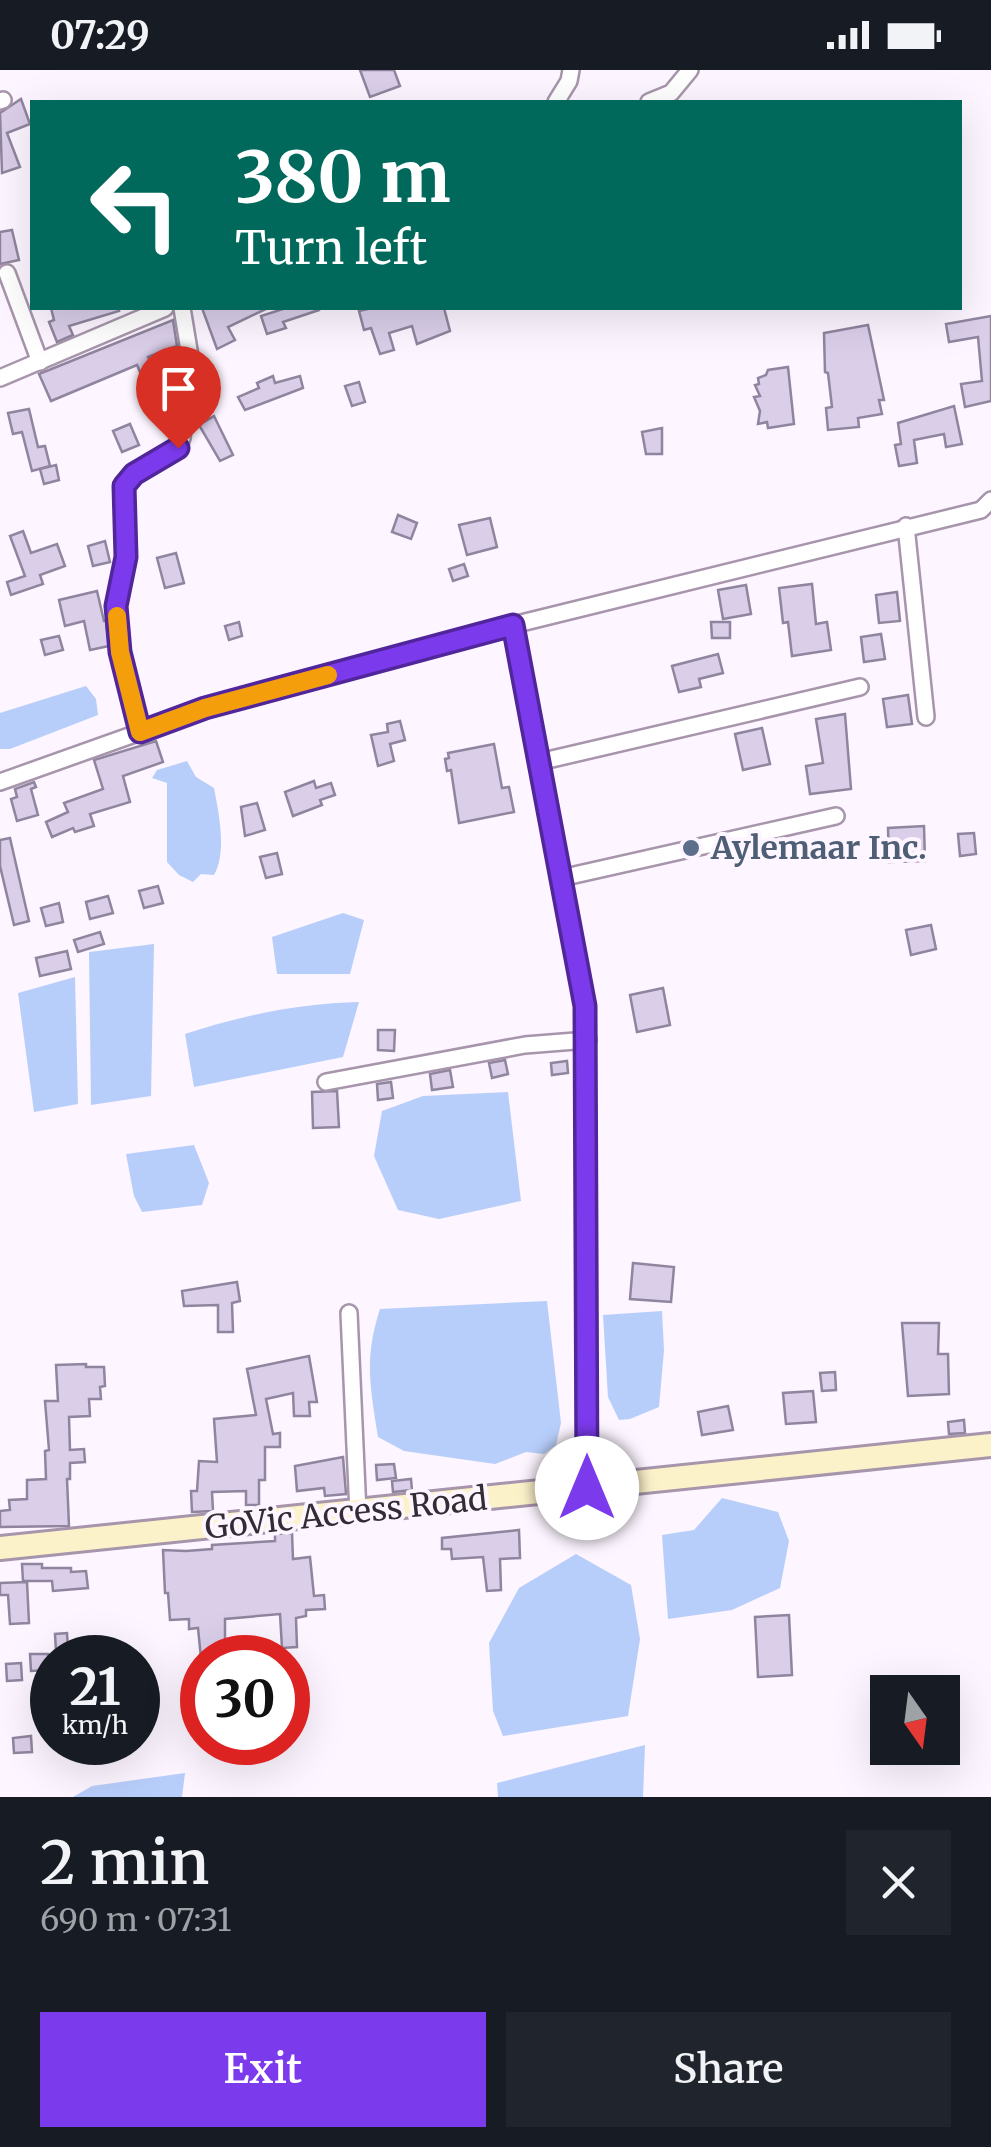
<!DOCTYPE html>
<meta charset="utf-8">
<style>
body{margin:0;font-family:Merriweather,serif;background:#20242c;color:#f1f3f6;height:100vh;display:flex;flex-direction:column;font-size:38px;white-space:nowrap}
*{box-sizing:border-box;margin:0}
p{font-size:32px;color:#9ea1a6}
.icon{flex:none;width:55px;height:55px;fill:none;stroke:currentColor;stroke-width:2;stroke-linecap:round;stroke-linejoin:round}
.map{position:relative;height:1727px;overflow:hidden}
.sheet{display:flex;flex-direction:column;background:#171b24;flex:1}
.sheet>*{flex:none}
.hud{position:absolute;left:30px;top:30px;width:932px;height:210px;border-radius:0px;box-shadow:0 10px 40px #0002;background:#00695c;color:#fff;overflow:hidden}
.needle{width:65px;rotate:166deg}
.controls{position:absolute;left:870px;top:1605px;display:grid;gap:20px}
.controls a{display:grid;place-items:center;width:90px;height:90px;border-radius:0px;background:#171b24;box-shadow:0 10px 40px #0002;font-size:50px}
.speed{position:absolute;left:30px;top:1565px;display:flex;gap:20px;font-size:50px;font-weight:700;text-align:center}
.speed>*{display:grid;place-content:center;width:130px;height:130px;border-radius:50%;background:#171b24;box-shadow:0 10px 40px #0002;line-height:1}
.speed small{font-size:25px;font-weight:400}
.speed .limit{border:15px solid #d22;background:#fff;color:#111}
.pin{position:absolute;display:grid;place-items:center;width:85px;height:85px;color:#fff;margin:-102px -42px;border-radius:50% 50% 50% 0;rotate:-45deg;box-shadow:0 0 10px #0007}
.pin .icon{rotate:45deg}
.me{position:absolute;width:110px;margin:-55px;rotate:0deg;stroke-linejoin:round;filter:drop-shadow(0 0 8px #0008)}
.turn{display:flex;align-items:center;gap:35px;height:210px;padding:0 40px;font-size:45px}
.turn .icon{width:130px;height:130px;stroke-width:2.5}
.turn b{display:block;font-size:70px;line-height:85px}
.round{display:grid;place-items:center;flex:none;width:105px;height:105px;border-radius:0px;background:#20242c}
.headline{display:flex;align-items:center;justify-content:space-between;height:170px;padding:0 40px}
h1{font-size:60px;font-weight:600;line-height:75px}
.button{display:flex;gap:20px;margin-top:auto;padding:20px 40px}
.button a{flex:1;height:115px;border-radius:0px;background:#7c3aed;color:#fff;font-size:40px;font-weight:600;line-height:115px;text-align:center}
.button a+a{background:#20242c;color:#f1f3f6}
.status{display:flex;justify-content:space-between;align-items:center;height:70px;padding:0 50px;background:#171b24;direction:ltr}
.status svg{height:28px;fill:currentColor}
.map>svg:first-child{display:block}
</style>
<div class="status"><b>07:29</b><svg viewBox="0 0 49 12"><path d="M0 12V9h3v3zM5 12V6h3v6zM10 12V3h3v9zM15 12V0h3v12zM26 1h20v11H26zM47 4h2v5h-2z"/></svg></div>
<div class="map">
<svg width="991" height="1727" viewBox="0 0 991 1727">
<rect width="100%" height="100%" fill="#fdf5ff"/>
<g fill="#b8cefa">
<polygon points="86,616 96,629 98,645 10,679 0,679 0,643"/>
<path d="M187 691 196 707 214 718C219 744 227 782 214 805L201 804 193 812 179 805 167 792V713L152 708 157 700Z"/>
<polygon points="343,843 364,850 350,904 277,904 272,867"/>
<polygon points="154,874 151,1026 91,1035 89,882"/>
<polygon points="75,907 78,1034 34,1042 18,923"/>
<path d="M359 932 343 987 194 1017 185 964C240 946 300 933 359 932Z"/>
<polygon points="508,1022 521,1131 439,1149 398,1140 374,1086 382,1041 423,1026"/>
<polygon points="194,1075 209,1113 202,1135 142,1142 134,1126 126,1084"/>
<path d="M547 1231 561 1353 556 1375 544 1384 526 1382 495 1394 404 1381 378 1367C370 1316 364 1288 380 1239Z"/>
<polygon points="662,1241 664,1280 659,1337 630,1349 619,1350 608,1327 603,1245"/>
<polygon points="722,1428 778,1442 789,1471 780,1518 732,1540 668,1549 662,1465 694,1460"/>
<polygon points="576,1484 631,1515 640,1569 628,1646 503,1666 493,1641 489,1573 519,1518"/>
<polygon points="645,1675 643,1727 498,1727 497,1713"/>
<polygon points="185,1703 182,1727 73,1727 92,1716"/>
</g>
<g fill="#dacee9" stroke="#8f859e" stroke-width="2.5">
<polygon points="360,0 394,0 400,16 370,27"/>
<polygon points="21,29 30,54 7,63 20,97 2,103 0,43"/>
<polygon points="12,160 19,190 0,194 0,162"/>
<polygon points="51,238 118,238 119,241 69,256 73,265 57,272 49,252 54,250"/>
<polygon points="202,238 268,238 228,257 235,270 217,279"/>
<polygon points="286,238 319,238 319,240 283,252 286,258 267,264 261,246"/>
<polygon points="372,238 444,238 450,261 417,274 412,256 389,263 394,280 380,284 371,258 364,260 359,241"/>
<polygon points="991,246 991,331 965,337 961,314 982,311 978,267 949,272 946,254"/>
<polygon points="173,250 177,276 148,287 159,310 146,316 137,295 51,331 39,304"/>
<polygon points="868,255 884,330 879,330 882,344 858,348 859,357 828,360 826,338 832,337 828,303 825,302 824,263"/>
<polygon points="788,297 794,354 768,358 767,352 758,354 760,341 754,327 760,326 755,315 759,314 758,308 766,305 768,300"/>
<polygon points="273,306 275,313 300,306 303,318 245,340 238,327 259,318 257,313"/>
<polygon points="359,312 365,332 352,336 345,316"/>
<polygon points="954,336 962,374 946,377 944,364 914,370 917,393 899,396 895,375 901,374 898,353"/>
<polygon points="29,339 38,377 45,376 50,396 32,401 22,362 13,364 8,343"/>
<polygon points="214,346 233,385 220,391 199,355"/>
<polygon points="130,354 139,375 122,382 113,361"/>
<polygon points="662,358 662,384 646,384 642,362"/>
<polygon points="56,395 59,410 44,414 40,399"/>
<polygon points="398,445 417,453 411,469 392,462"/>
<polygon points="490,448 497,477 467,485 459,455"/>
<polygon points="23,461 31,483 57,474 65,496 40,505 43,514 11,525 7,512 25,506 10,466"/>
<polygon points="105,471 110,492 93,496 88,476"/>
<polygon points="176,483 184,513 165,518 157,488"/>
<polygon points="464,494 468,506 453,511 449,499"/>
<polygon points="812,514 816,554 827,552 831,580 792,586 788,552 783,553 779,518"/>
<polygon points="746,515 751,544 723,549 718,520"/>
<polygon points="97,521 104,551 106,551 109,576 90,580 84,551 65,556 59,530"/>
<polygon points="897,522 900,551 879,553 876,525"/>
<polygon points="239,552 242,566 229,570 225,556"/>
<polygon points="711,552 730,552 730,568 712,568"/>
<polygon points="881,564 885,589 864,592 861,567"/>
<polygon points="59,566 63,580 45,585 41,570"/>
<polygon points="718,584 723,603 699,609 701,617 679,622 672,596"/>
<polygon points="908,625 912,654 887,657 883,629"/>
<polygon points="845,644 851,719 810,724 806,696 823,693 816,649"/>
<polygon points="400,651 405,670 390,674 394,691 378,696 371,665 388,662 387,654"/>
<polygon points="762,658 770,694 743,700 735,664"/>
<polygon points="156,671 163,692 123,706 130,732 90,744 94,756 75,762 73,758 52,767 46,752 68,742 64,733 103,719 94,690"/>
<polygon points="494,674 502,718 509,717 514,742 459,753 451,700 447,701 445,689 449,688 448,683"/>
<polygon points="314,711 316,718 331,713 335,725 320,730 322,735 293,746 285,722"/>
<polygon points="34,712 36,717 31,719 38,745 17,751 11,729 17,727 15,719"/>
<polygon points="257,733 265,760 245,766 241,737"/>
<polygon points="924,756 925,791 889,792 888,758"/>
<polygon points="974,763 976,784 960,786 958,764"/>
<polygon points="10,768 29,851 14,855 0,796 0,770"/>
<polygon points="277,783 282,804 266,808 260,787"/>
<polygon points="158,816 163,833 144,838 139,821"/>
<polygon points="108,826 113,843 90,849 86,832"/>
<polygon points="59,833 63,852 46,856 41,838"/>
<polygon points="931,855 936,879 911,885 906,860"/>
<polygon points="100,862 104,874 78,882 74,870"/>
<polygon points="67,881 71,899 40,906 36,888"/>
<polygon points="663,918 670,955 637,962 630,925"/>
<polygon points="378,960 395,960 394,981 378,980"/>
<polygon points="505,990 508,1004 492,1008 489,993"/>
<polygon points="567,991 568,1003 552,1005 551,993"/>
<polygon points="450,1000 453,1017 432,1020 430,1004"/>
<polygon points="391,1012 393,1028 378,1030 377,1014"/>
<polygon points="337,1021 339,1057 313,1058 312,1022"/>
<polygon points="633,1193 674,1197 671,1232 630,1229"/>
<polygon points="237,1212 240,1231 232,1233 233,1262 218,1262 218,1235 184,1236 182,1221"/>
<polygon points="902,1253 939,1253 938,1284 948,1284 949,1324 908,1326"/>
<polygon points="309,1286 317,1332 309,1332 310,1346 294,1346 293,1323 266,1329 273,1364 280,1363 280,1377 265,1377 265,1410 259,1410 259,1435 246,1435 246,1421 212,1422 213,1441 192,1442 191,1421 197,1421 199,1391 217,1392 214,1349 256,1345 247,1299"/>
<polygon points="86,1294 86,1297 104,1297 105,1316 100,1317 101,1329 89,1329 90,1346 69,1347 70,1380 84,1379 85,1392 70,1393 70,1409 67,1409 69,1456 0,1457 0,1441 10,1440 9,1430 27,1429 27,1410 46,1409 45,1381 49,1380 45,1331 58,1331 56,1295"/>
<polygon points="835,1302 836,1320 822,1321 820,1303"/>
<polygon points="813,1321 816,1352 786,1354 783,1323"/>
<polygon points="728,1336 733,1360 702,1365 698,1342"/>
<polygon points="964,1350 965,1363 949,1364 948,1352"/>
<polygon points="343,1387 346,1424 325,1426 324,1418 297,1421 295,1396"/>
<polygon points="394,1394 396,1408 377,1410 376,1395"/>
<polygon points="411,1409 412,1420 393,1422 392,1411"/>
<polygon points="519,1460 520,1488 500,1489 501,1520 487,1521 483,1487 452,1489 451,1479 442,1479 442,1468"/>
<polygon points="292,1463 293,1489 310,1487 314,1526 324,1525 325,1539 306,1540 306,1546 296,1548 297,1577 282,1578 280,1544 225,1549 225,1588 201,1588 198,1558 189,1559 189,1549 170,1550 168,1523 165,1523 163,1480 186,1481 212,1479 212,1475 275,1471 275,1464"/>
<polygon points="22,1494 42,1494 42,1498 71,1498 71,1502 86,1501 88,1518 53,1521 52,1511 23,1511"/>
<polygon points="27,1512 29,1553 10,1554 8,1525 0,1525 0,1513"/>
<polygon points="789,1545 792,1605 758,1607 755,1547"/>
<polygon points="67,1563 68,1580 56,1581 55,1564"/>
<polygon points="30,1584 48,1584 49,1600 31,1601"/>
<polygon points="21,1593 22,1610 7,1611 6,1594"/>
<polygon points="31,1666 32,1682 14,1683 13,1668"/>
</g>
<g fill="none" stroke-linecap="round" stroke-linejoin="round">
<defs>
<g id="minor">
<polyline points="0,31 3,30"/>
<polyline points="556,32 569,11 571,0"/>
<polyline points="649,32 671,23 690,0"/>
<polyline points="7,203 40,292"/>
<polyline points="0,308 165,238"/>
<polyline points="906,456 926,647"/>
<polyline points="513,555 585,936 587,1418"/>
<polyline points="140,662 121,581 116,536 126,487 125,416 134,403 178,378 182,368 191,292 182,238"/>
<polyline points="539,692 860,617"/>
<polyline points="0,712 205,639 513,555 981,440 991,430"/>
<polyline points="561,808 836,746"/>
<polyline points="326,1012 525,975 588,970"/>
<polyline points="349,1243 358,1443"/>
</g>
<polyline id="secondary" points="0,1478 991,1375"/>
</defs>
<use href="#minor" stroke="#a795ac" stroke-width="20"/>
<use href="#secondary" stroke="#a795ac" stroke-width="28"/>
<use href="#minor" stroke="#fff" stroke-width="15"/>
<use href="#secondary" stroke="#fcf2ca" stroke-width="22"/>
</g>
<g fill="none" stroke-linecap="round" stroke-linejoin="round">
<defs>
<polyline id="route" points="178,378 134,404 124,416 126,487 116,536 120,582 140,662 205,638 513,555 585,936 587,1418"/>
</defs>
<use href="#route" stroke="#51269a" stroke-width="25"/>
<use href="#route" stroke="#7c3aed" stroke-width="18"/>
<polyline stroke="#f59e0b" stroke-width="18" points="117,546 120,582 140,662 205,638 328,605"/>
</g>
<circle fill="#5c6f8a" stroke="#fdf5ff" stroke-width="4" cx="691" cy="778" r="10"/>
<g text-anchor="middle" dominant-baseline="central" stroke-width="8" stroke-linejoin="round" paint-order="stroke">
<g font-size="32" font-weight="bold" fill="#4e5e75" stroke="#fdf5ff" text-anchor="start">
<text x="711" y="778">Aylemaar Inc.</text>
</g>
<g font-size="32" fill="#332c35" stroke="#fdf5ff">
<text transform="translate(346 1443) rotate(-6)">GoVic Access Road</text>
</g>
</g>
</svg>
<div class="controls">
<a><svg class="needle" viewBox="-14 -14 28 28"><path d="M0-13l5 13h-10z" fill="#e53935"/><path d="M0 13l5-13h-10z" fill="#9ea1a6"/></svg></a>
</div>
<div class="speed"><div>21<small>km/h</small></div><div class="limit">30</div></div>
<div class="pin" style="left:178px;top:378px;background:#d93025"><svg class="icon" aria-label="arrive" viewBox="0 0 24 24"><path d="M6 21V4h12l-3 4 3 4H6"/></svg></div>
<svg class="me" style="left:587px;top:1418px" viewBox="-20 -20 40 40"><circle r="19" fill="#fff"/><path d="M0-13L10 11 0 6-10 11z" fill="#7c3aed"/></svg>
<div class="hud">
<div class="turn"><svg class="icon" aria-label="left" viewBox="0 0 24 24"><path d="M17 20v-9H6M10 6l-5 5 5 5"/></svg><div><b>380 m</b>Turn left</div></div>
</div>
</div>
<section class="sheet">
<div class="headline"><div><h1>2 min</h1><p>690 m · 07:31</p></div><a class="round"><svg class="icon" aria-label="close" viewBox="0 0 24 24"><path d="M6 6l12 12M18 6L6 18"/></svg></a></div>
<div class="button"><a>Exit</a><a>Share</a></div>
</section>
